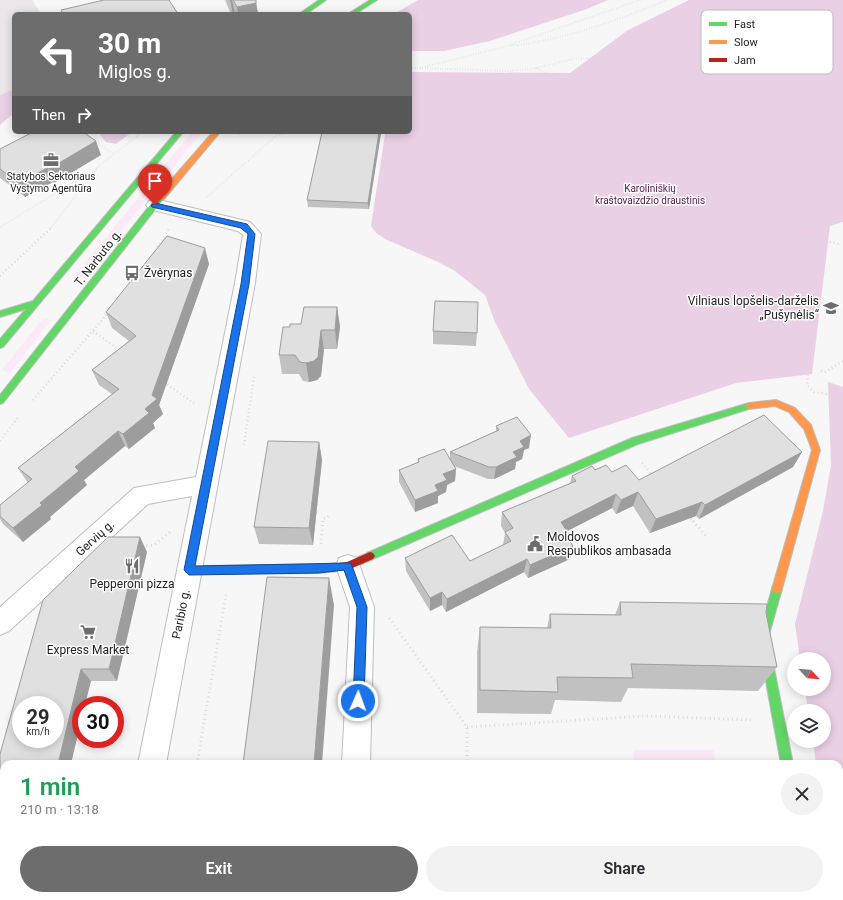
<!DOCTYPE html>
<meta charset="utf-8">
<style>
body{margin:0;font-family:Roboto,sans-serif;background:#f2f2f3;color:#2b2b33;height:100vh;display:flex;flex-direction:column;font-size:15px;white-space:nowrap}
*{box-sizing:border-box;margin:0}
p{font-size:13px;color:#7c7c81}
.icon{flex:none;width:22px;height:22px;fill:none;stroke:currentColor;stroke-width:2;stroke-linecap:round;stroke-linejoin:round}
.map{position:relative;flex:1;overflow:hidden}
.sheet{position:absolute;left:0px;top:760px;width:843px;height:140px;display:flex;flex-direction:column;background:#fff;border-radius:12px 12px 0 0;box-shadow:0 2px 10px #0003}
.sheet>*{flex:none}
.top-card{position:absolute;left:12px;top:12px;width:400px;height:122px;border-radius:6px;box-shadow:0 2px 10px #0003;background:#6e6d6e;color:#fff;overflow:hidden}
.needle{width:26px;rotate:116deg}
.buttons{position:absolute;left:787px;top:652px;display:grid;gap:8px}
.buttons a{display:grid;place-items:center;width:44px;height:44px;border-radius:50%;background:#fff;box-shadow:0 2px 10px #0003;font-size:20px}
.speed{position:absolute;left:12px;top:696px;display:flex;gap:8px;font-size:20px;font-weight:700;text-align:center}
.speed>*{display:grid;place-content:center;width:52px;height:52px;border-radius:50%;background:#fff;box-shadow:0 2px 10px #0003;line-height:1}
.speed small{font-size:10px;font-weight:400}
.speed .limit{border:6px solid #d22;background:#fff;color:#111}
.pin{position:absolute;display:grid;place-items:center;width:34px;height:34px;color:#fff;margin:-41px -17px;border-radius:50% 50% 50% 0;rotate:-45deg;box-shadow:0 0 4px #0007}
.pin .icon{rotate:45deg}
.me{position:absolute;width:44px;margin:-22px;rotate:2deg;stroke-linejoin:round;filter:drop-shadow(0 0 3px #0008)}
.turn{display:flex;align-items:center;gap:14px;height:84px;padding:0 20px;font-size:18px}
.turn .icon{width:52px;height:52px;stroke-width:2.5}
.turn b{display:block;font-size:28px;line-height:34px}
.then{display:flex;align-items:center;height:38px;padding:0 20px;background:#0003;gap:8px;font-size:15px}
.round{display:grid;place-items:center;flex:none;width:42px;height:42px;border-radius:21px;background:#f2f2f3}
.headline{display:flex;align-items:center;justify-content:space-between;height:68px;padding:0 20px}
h1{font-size:24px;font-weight:600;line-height:30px;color:#1e9e55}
.cta{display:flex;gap:8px;margin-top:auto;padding:8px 20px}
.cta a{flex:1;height:46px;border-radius:24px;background:#6e6d6e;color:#fff;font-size:16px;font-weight:600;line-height:46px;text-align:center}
.cta a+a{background:#f2f2f3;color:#2b2b33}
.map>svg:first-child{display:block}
</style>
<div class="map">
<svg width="843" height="900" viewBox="0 0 843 900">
<rect width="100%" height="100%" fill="#f8f7f8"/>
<polygon fill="#eae6e9" points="0,0 32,0 41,14 14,14 14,89 0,95"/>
<g fill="#fbe9f7">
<polygon points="192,132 202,132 89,270 80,278 76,278 75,275"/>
<polygon points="45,319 51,320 10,373 2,370 39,323"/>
<polygon points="633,750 713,750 716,764 635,764"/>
</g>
<g fill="#ead0e5">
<polygon points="418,0 608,0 587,9 490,41 444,51 410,51 410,14 394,14"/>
<polygon points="689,0 843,0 843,222 830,226 812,374 736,383 569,438 529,389 495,322 485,295 455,271 438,262 385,239 376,233 371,226 385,134 379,132 410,132 410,72 570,73 628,30"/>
<polygon points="14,89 14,113 0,125 0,95"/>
<polygon points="101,132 132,132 116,144 106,142 100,135"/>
<polygon points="828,382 843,387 843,900 837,900 837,896 839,896 839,764 816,764 813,741 824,741 824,711 808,711 805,689 824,689 824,659 800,659 795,624 823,511 831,465"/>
</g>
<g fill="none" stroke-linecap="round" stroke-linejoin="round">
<defs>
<g id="street">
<polygon points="155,199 250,222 261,234 255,283 166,764 138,764 192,496 148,504 9,631 0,635 0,607 134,488 196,477 235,283 243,235 238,231 149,209 146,205 149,201"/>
<polygon points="348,555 357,558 374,607 370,764 342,764 350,607 336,566 339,558"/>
<rect x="112" y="896" width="30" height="4"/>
<rect x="336" y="896" width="30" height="4"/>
</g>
<g id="fast">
<polygon points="319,0 326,0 306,14 299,14"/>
<polygon points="370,0 377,0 355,14 348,14"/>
<polygon points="176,132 183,132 3,347 0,348 0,339 26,309 0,317 0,311 33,301"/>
<polygon points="158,195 164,195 165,197 3,403 0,404 0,395"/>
<polygon points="749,403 752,404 753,406 752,408 638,444 373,559 370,560 367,559 365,556 367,553 632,438"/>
<polygon points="777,585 781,586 782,589 768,638 793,764 781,764 758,638 772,589 773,586"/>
</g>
<g id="slow">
<polygon points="213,132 220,132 164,199 158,199 158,195"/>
<polygon points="776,400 795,408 811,425 820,450 782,589 781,592 777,593 773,592 772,589 812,450 804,429 789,412 775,406 749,409 745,406 749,403"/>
</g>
<polygon id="jam" points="370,552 373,553 375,556 373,559 348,570 318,573 189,574 186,573 184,570 186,567 189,566 318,565 347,562"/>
</defs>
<use href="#street" stroke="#bfbebf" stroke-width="2"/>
<use href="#fast" stroke="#bfbebf" stroke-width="2"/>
<use href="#slow" stroke="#bfbebf" stroke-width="2"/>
<use href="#jam" stroke="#bfbebf" stroke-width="2"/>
<g stroke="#dbdadb" stroke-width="2" stroke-dasharray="0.5 2" stroke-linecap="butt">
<path d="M511 46C566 39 616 21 667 0"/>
<polyline points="410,68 420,68 507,46 640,0"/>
<polyline points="420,68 509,71 536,68 573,59 601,57 675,61 843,75"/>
<polyline points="536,68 585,95 719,214 751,227 760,229"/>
<polyline points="410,100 425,100 488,109 537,126 580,134 722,138 799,135 822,130 843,132"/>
<polyline points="92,132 100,145 114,154"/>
<polyline points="239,134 244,132"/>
<polyline points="279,135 288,132"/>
<polyline points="207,197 280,132"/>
<polyline points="0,227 97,168"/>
<polyline points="50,229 99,166 142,132"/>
<polyline points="824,229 826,223 843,219"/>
</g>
<g stroke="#dbdadb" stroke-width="2.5" stroke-dasharray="1 3" stroke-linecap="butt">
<polyline points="755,228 840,244"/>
<polyline points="825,228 821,240 807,385 814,392 843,397"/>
<polyline points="778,233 820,265"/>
<polyline points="153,254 169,229"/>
<polyline points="0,276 51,228"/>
<polyline points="93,331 121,351"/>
<polyline points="821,371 825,372 843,361"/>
<polyline points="164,382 196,405"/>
<polyline points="33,400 109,312"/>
<polyline points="0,441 19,416"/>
<polyline points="244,445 254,377"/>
<polyline points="642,463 653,476"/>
<polyline points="688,516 694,522"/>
<polyline points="323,522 323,519 331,515"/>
</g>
<g stroke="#dbdadb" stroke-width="3" stroke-dasharray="1 3.5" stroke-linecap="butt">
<polyline points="693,521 707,537"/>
<polyline points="321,544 323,521"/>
<polyline points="142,546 154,545 170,532"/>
<polyline points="389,618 467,727 467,764"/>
<polyline points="467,727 647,716 751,720"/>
<polyline points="197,764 226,594"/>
<polyline points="839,791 843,791"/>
<polyline points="174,900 175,896"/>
</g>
<use href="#street" fill="#fefefe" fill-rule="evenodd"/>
<use href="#fast" fill="#63d668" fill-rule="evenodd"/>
<use href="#slow" fill="#ff974d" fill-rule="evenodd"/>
<use href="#jam" fill="#b3261e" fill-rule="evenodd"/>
</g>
<g fill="#c2c1c2">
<polygon points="225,0 256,0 258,14 231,14"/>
<polygon points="322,132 380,132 369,209 308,207 307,200"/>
<polygon points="0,149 101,155 54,183 53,182 25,197 0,178"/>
<polygon points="209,264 159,405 163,414 153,423 155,428 129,449 125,446 84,480 87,485 50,517 51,519 23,542 3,524 0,519 0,505 28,483 18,468 112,394 99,385 92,370 129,341 112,328 106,312"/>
<polygon points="337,307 340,327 337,349 324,349 321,376 317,380 309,382 303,381 299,374 282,374 279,355 290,327 301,324"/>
<polygon points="433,331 477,333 476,346 433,344"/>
<polygon points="496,426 529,448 524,450 522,459 516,462 515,469 494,479 488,479 454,466 456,469 455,481 447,485 446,492 438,496 438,503 415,512 399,482 399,470 418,463 418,459 450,458 450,452 496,431"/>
<polygon points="319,442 322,460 313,545 259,544 254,527"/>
<polygon points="802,452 793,467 699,519 696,516 650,533 633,506 616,514 612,508 567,531 569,540 573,546 570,559 528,578 524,572 446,612 442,605 430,611 406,571 405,558 470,561 503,545 505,533 501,526 502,512 570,483 572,476 595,470 612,472 639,480"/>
<polygon points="147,552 117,681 91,681 4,764 4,861 0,860 0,754"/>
<polygon points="620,602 766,613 777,667 758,691 628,688 621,702 555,700 551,714 477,713 477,652 480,627 547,628 550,614 615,615"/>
<polygon points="242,896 321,896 320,900 245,900"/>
</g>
<g fill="#9e9d9e">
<polygon points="230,0 232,0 235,14 233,14"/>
<polygon points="256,3 258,14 238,14 237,7"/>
<polygon points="379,132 380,132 381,134 369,209 368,203"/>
<polygon points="96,141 101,155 54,183 49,169"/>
<polygon points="47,168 53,182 25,197 19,183"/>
<polygon points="205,248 209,264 159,405 163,414 153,423 155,428 129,449 123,434 145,409 152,395"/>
<polygon points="337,307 340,327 337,349 335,330"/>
<polygon points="321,330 324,349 321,376 317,380 309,382 306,363"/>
<polygon points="118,431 125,446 84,480 87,485 50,517 51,519 23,542 13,528 40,503 75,467"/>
<polygon points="531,435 529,448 524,450 522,459 516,462 515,469 494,479 496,467 513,452 520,441"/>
<polygon points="319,442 322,460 313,545 309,528"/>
<polygon points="802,452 793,467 699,519 705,505"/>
<polygon points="456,469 455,481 447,485 446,492 438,496 438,503 415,512 415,500 435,485 443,474"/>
<polygon points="638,492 633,506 616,514 621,500"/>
<polygon points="616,494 612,508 558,536 561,522"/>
<polygon points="702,502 696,516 650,533 656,519"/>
<polygon points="570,536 567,548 573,546 570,559 528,578 530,565 567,537"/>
<polygon points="140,537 147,552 117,681 109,669"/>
<polygon points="527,559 524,572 446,612 447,599"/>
<polygon points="329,578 334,605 322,764 314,764"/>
<polygon points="442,592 442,605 430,611 430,598"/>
<polygon points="81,669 91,681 85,705 81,705 81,721 71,764 58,764"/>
<polygon points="316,896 321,896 320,900 318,900"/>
</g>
<g fill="#e1e0e1" stroke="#9e9d9e" fill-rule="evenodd">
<polygon points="104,0 169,0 178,14 63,14 61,10"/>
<polygon points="233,0 256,0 256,3 237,7"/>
<polygon points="33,132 83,132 96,141 49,169 47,168 19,183 0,169 0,149"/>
<polygon points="322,132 379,132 368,203 307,200"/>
<polygon points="167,236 205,248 152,395 157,399 145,409 149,413 123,434 118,431 75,467 79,471 40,503 42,505 13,528 0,516 0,505 32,479 18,468 119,389 92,370 136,336 106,312"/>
<polygon points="435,301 478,302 477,333 433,331"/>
<polygon points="304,307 337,307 335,330 321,330 318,357 314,361 306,363 300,362 295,355 279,355 283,327 290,327 290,324 301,324"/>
<polygon points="764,415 802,452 705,505 702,502 656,519 638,492 621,500 616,494 561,522 570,536 567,537 573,546 530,565 527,559 447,599 442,592 430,598 405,558 452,535 470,561 511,541 505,532 513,528 502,512 576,481 572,476 592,466 595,470 606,465 612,472 626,465 639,480"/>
<polygon points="517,417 531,435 520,441 524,447 513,452 517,457 496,467 489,467 450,452 499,430 496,426"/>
<polygon points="268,441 319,442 309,528 254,527"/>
<polygon points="444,449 456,469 443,474 447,480 435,485 438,491 415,500 399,470 419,462 418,459"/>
<path d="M108 537H140L109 669H81L58 764H4V853H0V754L43 600ZM21 705H55V739H21Z"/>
<polygon points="267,577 329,578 314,764 243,764"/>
<polygon points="620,602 767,604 766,613 777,667 631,664 633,678 557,677 558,692 480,690 480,627 551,628 550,614 621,615"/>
<polygon points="482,896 831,896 832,900 482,900"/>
</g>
<polygon fill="#1a73e8" stroke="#114b97" points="155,203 247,224 255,234 249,284 195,566 351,563 367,607 364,701 362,705 358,707 355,705 353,701 357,607 344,570 318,573 189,575 184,570 241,284 248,234 241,228 152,207 151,205"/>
<defs>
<symbol id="office-bare" viewBox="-9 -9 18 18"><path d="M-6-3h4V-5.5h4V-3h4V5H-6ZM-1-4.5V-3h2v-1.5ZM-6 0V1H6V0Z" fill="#6e6d6e" stroke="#fff" stroke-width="2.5" paint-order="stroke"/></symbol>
<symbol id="bus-bare" viewBox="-9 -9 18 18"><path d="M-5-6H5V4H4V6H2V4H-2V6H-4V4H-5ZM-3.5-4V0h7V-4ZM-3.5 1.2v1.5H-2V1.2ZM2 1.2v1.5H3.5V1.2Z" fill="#6e6d6e" stroke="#fff" stroke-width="2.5" paint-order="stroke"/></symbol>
<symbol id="school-bare" viewBox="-9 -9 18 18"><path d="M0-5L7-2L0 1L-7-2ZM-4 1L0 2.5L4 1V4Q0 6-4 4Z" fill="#6e6d6e" stroke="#fff" stroke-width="2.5" paint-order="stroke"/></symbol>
<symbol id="civic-bare" viewBox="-9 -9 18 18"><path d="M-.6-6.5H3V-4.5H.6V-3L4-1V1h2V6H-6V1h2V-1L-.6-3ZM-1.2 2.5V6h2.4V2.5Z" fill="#6e6d6e" stroke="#fff" stroke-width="2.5" paint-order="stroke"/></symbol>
<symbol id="restaurant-bare" viewBox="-9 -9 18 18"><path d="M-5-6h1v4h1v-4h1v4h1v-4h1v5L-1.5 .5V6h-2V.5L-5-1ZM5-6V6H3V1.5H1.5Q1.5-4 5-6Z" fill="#6e6d6e" stroke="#fff" stroke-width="2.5" paint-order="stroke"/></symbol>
<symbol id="supermarket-bare" viewBox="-9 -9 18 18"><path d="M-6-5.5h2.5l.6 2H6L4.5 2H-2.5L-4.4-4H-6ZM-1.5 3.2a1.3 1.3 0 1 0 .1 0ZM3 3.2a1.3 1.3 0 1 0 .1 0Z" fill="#6e6d6e" stroke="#fff" stroke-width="2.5" paint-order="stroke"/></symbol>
</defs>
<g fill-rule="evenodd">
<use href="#office-bare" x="40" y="149" width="22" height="22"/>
<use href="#bus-bare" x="121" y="262" width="22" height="22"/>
<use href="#school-bare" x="820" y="297" width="22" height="22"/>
<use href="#civic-bare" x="524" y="533" width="22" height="22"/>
<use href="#restaurant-bare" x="121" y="555" width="22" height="22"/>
<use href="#supermarket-bare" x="77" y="621" width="22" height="22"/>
</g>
<g text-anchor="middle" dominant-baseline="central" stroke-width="3" stroke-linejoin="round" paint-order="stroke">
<g font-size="10" fill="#242324" stroke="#fff">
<text x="51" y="176">Statybos Sektoriaus<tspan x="51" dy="12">Vystymo Agentūra</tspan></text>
</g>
<g font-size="10" fill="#511b4a" stroke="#fff">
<text x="650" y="188">Karoliniškių<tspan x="650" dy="12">kraštovaizdžio draustinis</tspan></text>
</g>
<g font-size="12" fill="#242324" stroke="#fff">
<text transform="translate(98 258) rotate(-52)">T. Narbuto g.</text>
<text transform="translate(95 538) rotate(-42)">Gervių g.</text>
<text transform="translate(181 614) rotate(-79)">Paribio g.</text>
</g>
<g font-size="12" fill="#242324" stroke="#fff" text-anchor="start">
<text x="144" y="273">Žvėrynas</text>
<text x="819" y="301" text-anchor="end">Vilniaus lopšelis-darželis<tspan x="819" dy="14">„Pušynėlis“</tspan></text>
<text x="547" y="537">Moldovos<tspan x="547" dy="14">Respublikos ambasada</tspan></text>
<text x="132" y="584" text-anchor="middle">Pepperoni pizza</text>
<text x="88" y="650" text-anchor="middle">Express Market</text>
</g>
</g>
<rect x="701" y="10" width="132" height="64" rx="6" fill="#fff" stroke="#bdbdbd" stroke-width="1"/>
<rect x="709" y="22" width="18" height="4" fill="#63d668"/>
<rect x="709" y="40" width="18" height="4" fill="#ff974d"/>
<rect x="709" y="58" width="18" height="4" fill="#b3261e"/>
<g font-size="11" fill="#242324">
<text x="734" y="28">Fast</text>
<text x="734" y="46">Slow</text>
<text x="734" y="64">Jam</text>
</g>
</svg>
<div class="buttons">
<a><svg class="needle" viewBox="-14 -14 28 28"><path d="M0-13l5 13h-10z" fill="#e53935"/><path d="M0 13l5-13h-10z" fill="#7c7c81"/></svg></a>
<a><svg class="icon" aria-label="layers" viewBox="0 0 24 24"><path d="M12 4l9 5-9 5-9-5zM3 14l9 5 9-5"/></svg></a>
</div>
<div class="speed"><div>29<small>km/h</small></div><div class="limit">30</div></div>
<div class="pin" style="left:155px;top:205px;background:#d93025"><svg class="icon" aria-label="arrive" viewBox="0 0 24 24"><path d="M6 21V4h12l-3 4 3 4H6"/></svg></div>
<svg class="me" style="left:358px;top:701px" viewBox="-20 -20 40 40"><circle r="17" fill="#1a73e8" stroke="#fff" stroke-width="3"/><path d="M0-11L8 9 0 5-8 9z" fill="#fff"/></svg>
<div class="top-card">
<div class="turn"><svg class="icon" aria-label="left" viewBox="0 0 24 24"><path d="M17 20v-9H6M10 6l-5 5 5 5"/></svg><div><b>30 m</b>Miglos g.</div></div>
<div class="then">Then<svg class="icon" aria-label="right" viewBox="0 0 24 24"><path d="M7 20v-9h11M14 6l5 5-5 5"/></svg></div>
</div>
<section class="sheet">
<div class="headline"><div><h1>1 min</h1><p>210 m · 13:18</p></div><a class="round"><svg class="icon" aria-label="close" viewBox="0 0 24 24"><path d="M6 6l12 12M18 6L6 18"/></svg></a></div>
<div class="cta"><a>Exit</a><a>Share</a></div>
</section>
</div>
